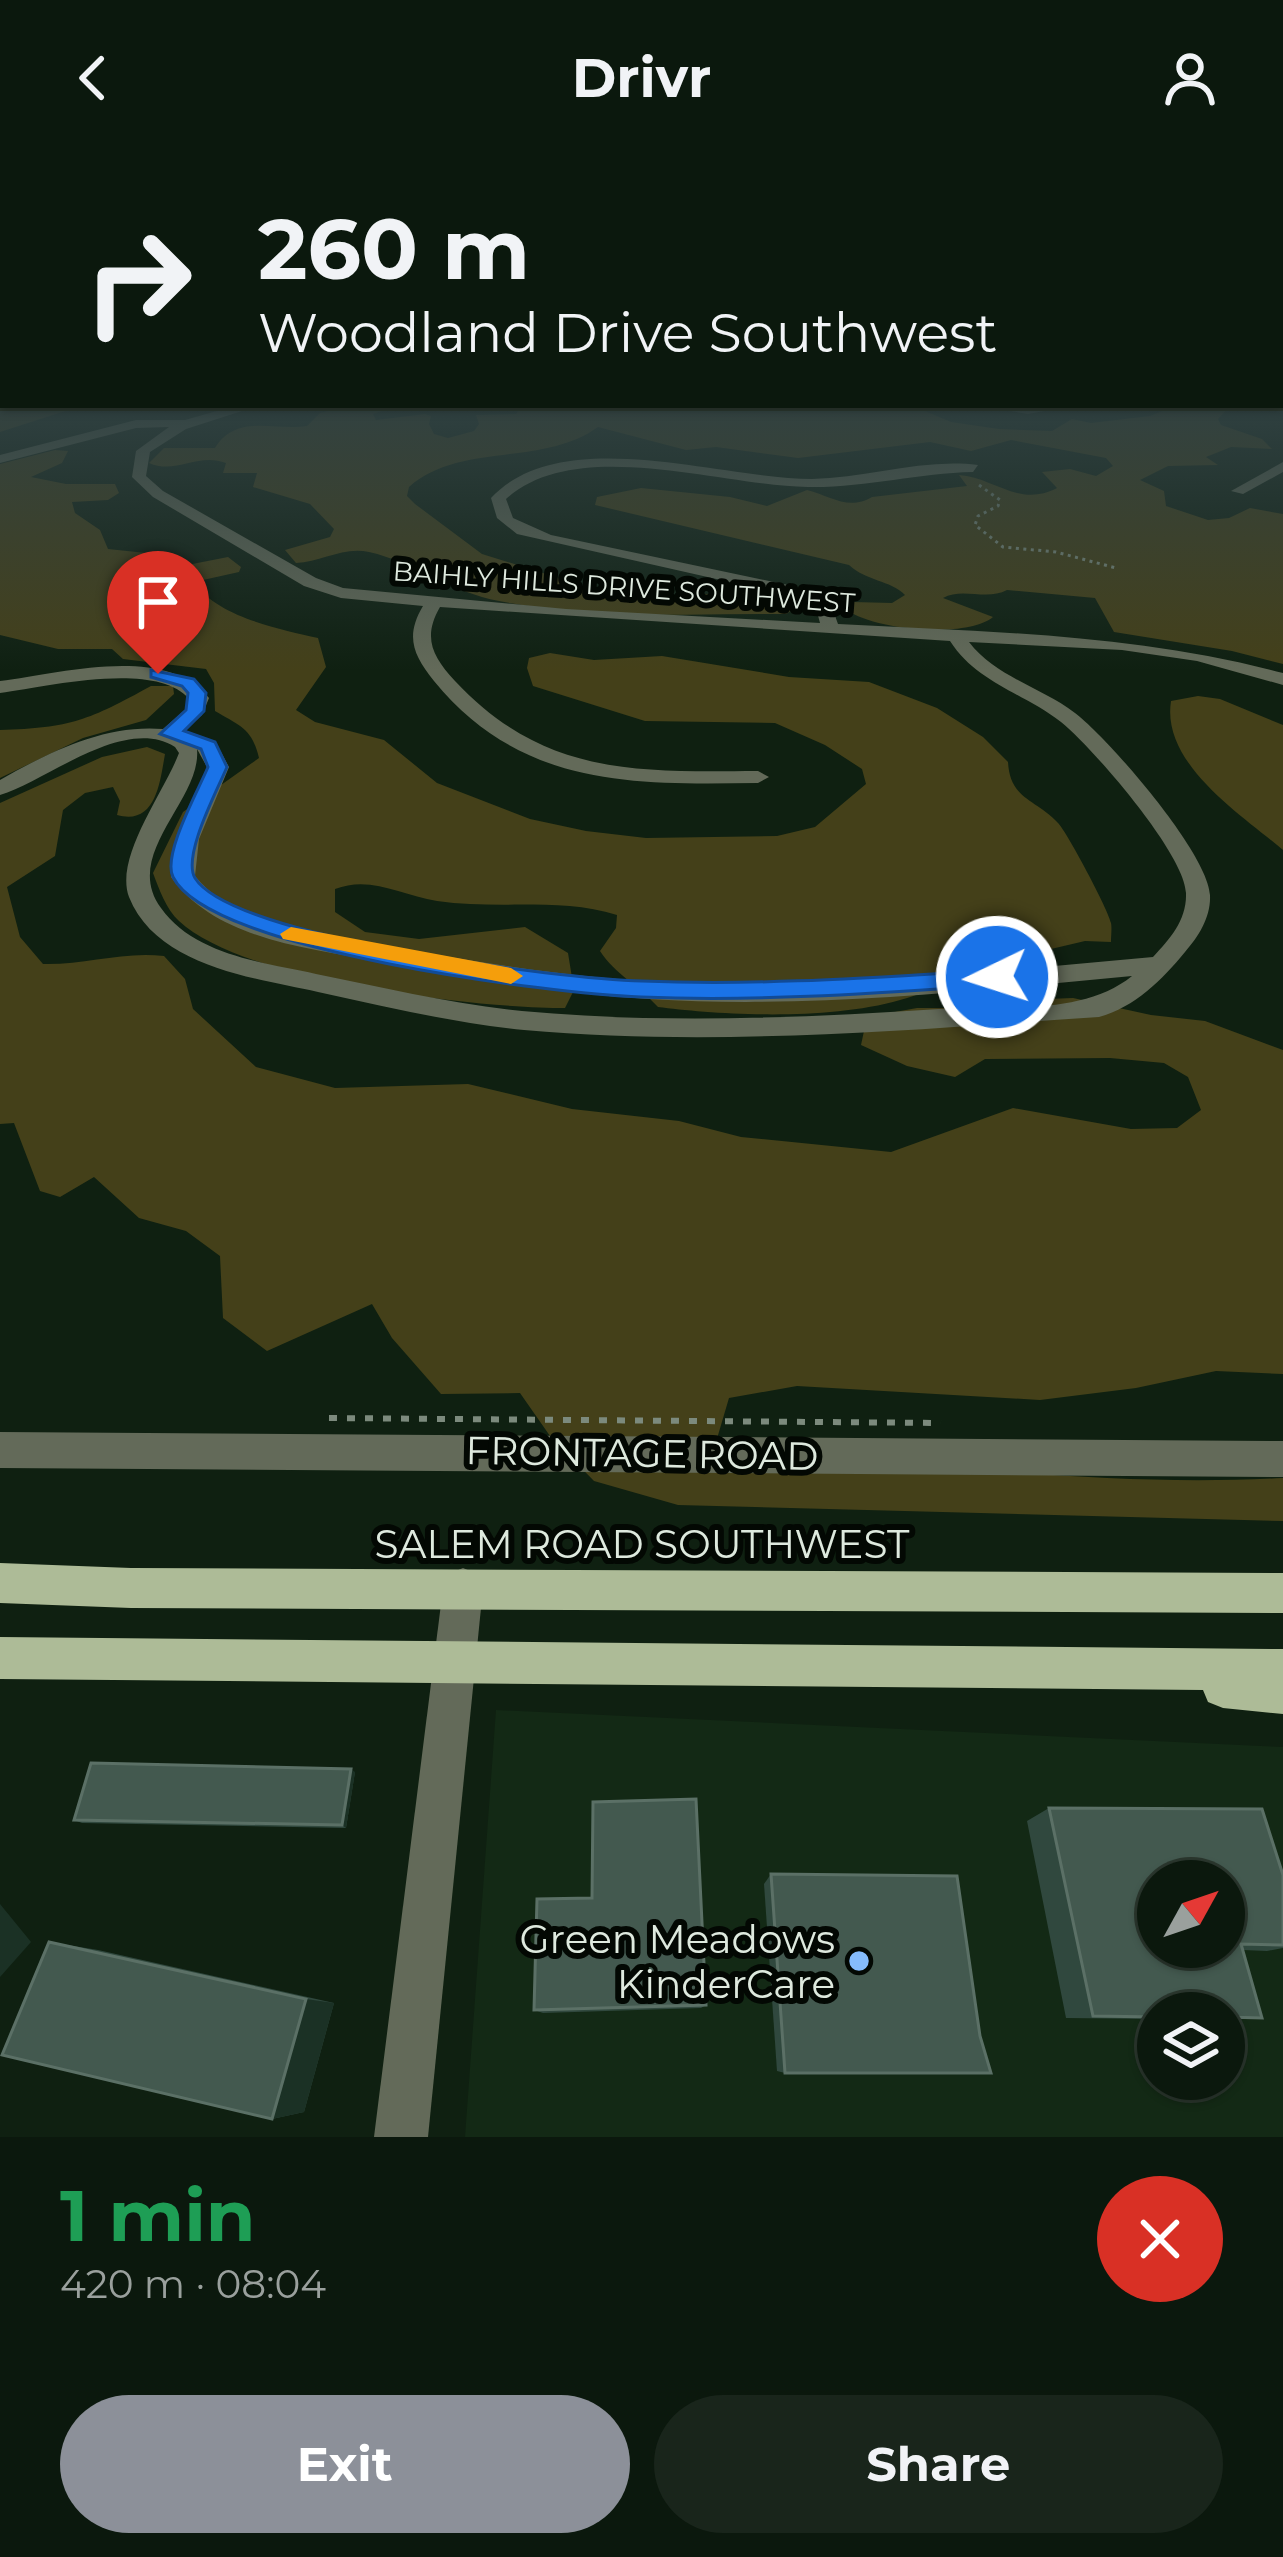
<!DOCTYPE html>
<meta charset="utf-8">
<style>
body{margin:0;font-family:Montserrat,sans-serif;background:#19251b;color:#f1f3f6;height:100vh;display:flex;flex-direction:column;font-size:45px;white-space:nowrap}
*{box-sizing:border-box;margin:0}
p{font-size:39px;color:#9aa09d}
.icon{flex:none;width:66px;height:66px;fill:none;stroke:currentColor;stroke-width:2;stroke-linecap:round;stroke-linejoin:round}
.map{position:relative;height:1981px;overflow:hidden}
.panel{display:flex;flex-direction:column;background:#0b180d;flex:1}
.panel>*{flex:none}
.top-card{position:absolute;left:0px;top:0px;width:1284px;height:252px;box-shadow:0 3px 9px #0004,0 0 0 3px #2b372e;background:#0b180d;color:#f1f3f6;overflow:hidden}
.needle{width:78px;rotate:50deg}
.controls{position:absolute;left:1137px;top:1704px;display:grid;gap:24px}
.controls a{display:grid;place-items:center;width:108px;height:108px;border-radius:50%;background:#0b180d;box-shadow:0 3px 9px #0004,0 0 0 3px #2b372e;font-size:60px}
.pin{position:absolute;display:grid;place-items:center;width:102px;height:102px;color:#fff;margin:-123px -51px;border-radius:50% 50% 50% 0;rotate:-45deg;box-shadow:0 0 12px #0007}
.pin .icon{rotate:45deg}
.me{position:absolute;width:132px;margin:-66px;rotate:266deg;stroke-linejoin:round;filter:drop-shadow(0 0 9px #0008)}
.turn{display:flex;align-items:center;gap:42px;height:252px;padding:0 60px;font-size:54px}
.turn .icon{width:156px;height:156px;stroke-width:2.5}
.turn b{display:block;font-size:84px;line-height:102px}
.round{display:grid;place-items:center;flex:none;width:126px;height:126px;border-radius:63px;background:#19251b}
.summary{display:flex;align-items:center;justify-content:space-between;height:204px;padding:0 60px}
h1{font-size:72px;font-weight:700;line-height:90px;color:#1e9e55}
.button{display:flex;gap:24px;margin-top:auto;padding:24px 60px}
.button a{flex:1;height:138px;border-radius:72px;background:#8c9099;color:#fff;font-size:48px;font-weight:700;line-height:138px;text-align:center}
.button a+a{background:#19251b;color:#f1f3f6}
header{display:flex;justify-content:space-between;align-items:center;height:156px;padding:0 60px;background:#0b180d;font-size:54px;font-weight:700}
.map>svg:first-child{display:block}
</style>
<header><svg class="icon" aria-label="back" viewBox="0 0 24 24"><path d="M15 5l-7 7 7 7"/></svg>Drivr<svg class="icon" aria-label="person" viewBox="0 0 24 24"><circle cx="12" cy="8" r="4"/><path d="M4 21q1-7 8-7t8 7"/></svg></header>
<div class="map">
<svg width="1283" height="1981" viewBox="0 0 1283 1981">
<rect width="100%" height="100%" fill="#0f2011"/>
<path fill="#132915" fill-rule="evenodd" d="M496 1554 1283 1591V1981H465ZM1158 1725H1224V1791H1158ZM1158 1857H1224V1923H1158Z"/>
<g fill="#444019">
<polygon points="0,238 3,249 84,249 0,276"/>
<path d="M354 249H398L373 258 376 264 425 258 431 260 429 268 434 278 448 282 474 275 479 268 476 259 516 258 522 249 762 253 769 249H911L951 266 999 273 1052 275 1072 263 1091 267 1150 260 1178 249H1231L1218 263 1221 269 1262 283 1272 293 1231 291 1206 301 1218 309 1168 310 1140 324 1164 335 1166 350 1208 364 1229 362 1250 352 1283 358V508L1232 495 1114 476 1095 442 1007 434C987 445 962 431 943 442L993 461C966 483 874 474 847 454L853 446 892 447 905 439C890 424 866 425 849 409L595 349 597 341 641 332 730 341 767 350 807 334C831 340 848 355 872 341L967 330 959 319C993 321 1019 352 1057 332L1042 316 1070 313 1096 320 1113 310 1106 302 1011 284 971 295 930 286 798 302 716 291 686 294 598 271C543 311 460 286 409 331L407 340 415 348 482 398 591 432 683 440 743 435 774 438 797 451 786 458C692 458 593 463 499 445 453 437 414 406 369 396 344 390 321 406 296 407L285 394 330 381 334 373 310 348 253 331 257 317H223L226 307C198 296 176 319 149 307L164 292H215C237 257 274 275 307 270L320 257Z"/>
<path d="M55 294 68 295 62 307 31 321 66 328H115L119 337 108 344 72 346 75 357 100 374 108 393 146 397 172 412 228 401 241 411 239 416 194 426C217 461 279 473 318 482L326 511 296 554 315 566 384 584 437 627 530 663 586 675 646 682 777 680 815 671 866 628 862 613 825 589 775 567 645 565 533 530 527 512 529 502 550 497 594 504 662 500 789 521 869 526 937 552 983 581 1008 606C1010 644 1036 643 1058 667 1067 676 1109 755 1111 767 1112 771 1111 782 1111 786L1085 785 1051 793 978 786C947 875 734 861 658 851 639 830 615 818 600 795L616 772 617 759C559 741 497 754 437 745 401 739 370 719 335 733V756L365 776 419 783 525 771 568 797 574 834 565 852C476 852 244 826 179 765 166 753 159 733 153 717L183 656 259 602C252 572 240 570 215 555L214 527 206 513 123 503 112 493H58L0 479V308Z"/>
<path d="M151 530H173L174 538 146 564 83 582 0 622V574C71 572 89 564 151 530Z"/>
<path d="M1198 540 1220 543 1283 569V694C1242 659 1161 608 1171 545Z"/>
<path d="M147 591 165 598C160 626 156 670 117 659L120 645 113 631 85 637 63 654 55 700 7 731 20 781 43 808C85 809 123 795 164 800L185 823 193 853 256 911 335 932 468 928 572 953 679 965 741 981 891 996 1013 952 1131 973 1177 972 1201 954 1188 921 1164 907 1110 902 985 903 955 921 907 910 861 889 867 861 917 852H988L1021 844 1073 842 1151 859 1205 865 1283 894V1218L1216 1215 1136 1232 1040 1244 797 1230 729 1242 716 1286C905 1305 1093 1332 1283 1322V1365L678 1349 594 1325 550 1280 520 1237 441 1238 392 1182 372 1148 267 1195 223 1162 220 1100 186 1075 139 1062 94 1021 60 1041 40 1035 14 967 0 968V647L102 601Z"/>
</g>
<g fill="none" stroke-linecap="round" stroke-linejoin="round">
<polyline stroke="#7c8a7d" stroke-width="3" stroke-dasharray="3 4.5" stroke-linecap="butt" points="979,329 1000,344 998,350 978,360 975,369 1003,391 1056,396 1116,412"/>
<polyline stroke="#7c8a7d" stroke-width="6" stroke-dasharray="8 10" stroke-linecap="butt" points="329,1262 941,1267"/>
<g fill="#636a59" fill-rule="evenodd">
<path d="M238 249H261L186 273 150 296 146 320 163 335 316 422 343 432 566 453 820 467 816 452 800 442 517 378 497 362 491 342C562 266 720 323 812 323 867 322 923 302 978 309L973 316C918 317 864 332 808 331 720 330 577 279 506 343L513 362 551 379 812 434 830 446 838 468C990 476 1135 478 1283 517V529L1197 505 1122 494 969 486C996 521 1041 531 1075 557 1109 583 1208 697 1210 739 1211 761 1199 780 1185 796 1162 824 1135 851 1099 861 908 874 716 891 524 874 454 867 386 851 318 836 255 822 157 811 129 741 114 701 165 635 179 597L175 591C124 559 47 625 0 639V624C49 596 105 568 163 573L186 553 189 543C156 504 46 531 0 537V525C60 518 165 487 209 542L202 559 184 575 216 587 229 611 199 683 195 720C236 771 319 778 379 789 481 807 584 824 687 827 843 832 998 815 1153 801 1170 783 1187 764 1186 737 1185 698 1093 592 1061 566 1024 537 977 527 950 485L440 451C422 482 433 501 455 525 544 620 637 616 758 615L769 621 758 627C632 629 521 631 434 525 413 499 405 480 423 450L341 442 304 430 153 341 132 321 136 295 169 271 136 272 0 307V299L136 264H185ZM197 593 207 611 176 683 171 721C215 783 307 792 377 805 467 822 557 838 649 843 810 853 972 835 1132 820 1083 860 1000 850 939 853 800 862 661 868 522 855 452 848 385 832 316 818 265 807 194 799 161 752 121 698 202 644 197 593Z"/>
<polygon points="975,249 1076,249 1028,258"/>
<polygon points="1283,306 1283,316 1243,338 1231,335"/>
<polygon points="0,1276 1283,1285 1283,1321 0,1312"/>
<polygon points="463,1412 477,1418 483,1432 428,1981 374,1981 443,1432 449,1418"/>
</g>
<g fill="#adbb97" fill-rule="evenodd">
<polygon points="0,1407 131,1412 1283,1417 1283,1457 131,1452 0,1447"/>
<polygon points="0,1481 1283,1493 1283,1558 1223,1552 1208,1546 1203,1534 0,1523"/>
</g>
</g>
<g fill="#30483e">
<polygon points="355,1616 346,1672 82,1667 74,1664"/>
<polygon points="1049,1652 1283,1719 1283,1792 1267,1795 1243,1794 1262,1862 1224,1864 1224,1857 1158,1857 1158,1863 1066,1862 1027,1665"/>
<polygon points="771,1718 785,1917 777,1915 764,1728"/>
<polygon points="49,1786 98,1794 334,1847 304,1956 272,1963"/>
<polygon points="706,1849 701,1852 543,1857 534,1854"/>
</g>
<g fill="#1b3125">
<polygon points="351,1613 355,1616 346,1672 342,1669"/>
<polygon points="0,1748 31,1786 0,1821"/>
<polygon points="306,1843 334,1847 304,1956 272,1963"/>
</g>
<g fill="#43594f" stroke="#5b7066" stroke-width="3" fill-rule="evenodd">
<polygon points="91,1607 351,1613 342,1669 74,1664"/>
<polygon points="696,1643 706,1849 534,1854 537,1743 592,1742 593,1646"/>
<path d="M1049 1652 1262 1653 1283 1719V1789L1241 1788 1262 1862 1224 1861V1857H1158V1861L1093 1860ZM1158 1725H1224V1791H1158Z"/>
<polygon points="771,1718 957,1720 980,1880 991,1917 785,1917"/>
<polygon points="49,1786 306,1843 272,1963 2,1899"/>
</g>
<linearGradient id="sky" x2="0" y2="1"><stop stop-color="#081209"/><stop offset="0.46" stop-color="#314243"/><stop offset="1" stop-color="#314243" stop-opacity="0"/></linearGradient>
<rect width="1283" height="515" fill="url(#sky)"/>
<path fill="#1a73e8" stroke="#114b97" stroke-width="3" d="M151 514 194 523 206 537 204 555 184 575 215 586 227 611C217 635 182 700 195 722 233 783 565 823 642 825 761 830 879 821 997 814L1009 821 997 829C879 837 760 846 641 841 557 838 210 796 173 721 162 699 198 635 208 611L201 593 160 578 186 554 188 537 182 530 151 521Z"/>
<polygon fill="#f59e0b" points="291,771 511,812 523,820 511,828 283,783 280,778"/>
<circle fill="#85bbfb" stroke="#030803" stroke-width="4.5" cx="859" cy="1805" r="12"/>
<g text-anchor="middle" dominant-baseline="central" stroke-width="12" stroke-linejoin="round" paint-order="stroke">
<g font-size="27" fill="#dee9de" stroke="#030803">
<text transform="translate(624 431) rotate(4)">BAIHLY HILLS DRIVE SOUTHWEST</text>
</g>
<g font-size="39" fill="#dee9de" stroke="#030803">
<text transform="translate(642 1297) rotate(1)">FRONTAGE ROAD</text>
<text x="642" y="1388">SALEM ROAD SOUTHWEST</text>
</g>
<g font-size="39" fill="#dee9de" stroke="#030803" text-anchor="end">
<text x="835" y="1783">Green Meadows<tspan x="835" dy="45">KinderCare</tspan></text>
</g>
</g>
</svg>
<div class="controls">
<a><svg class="needle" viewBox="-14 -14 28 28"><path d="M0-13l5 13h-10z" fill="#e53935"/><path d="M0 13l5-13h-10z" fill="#9aa09d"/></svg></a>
<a><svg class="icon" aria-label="layers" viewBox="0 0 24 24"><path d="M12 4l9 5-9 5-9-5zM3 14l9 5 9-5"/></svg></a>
</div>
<div class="pin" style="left:158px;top:518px;background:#d93025"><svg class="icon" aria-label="arrive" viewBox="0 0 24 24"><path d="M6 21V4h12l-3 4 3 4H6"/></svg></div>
<svg class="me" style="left:997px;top:821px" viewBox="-20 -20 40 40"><circle r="17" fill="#1a73e8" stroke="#fff" stroke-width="3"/><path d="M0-11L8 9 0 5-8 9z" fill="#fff"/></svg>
<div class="top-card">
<div class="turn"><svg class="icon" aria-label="right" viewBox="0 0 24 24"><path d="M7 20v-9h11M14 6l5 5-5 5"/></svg><div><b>260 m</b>Woodland Drive Southwest</div></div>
</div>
</div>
<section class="panel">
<div class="summary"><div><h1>1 min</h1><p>420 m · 08:04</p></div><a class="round" style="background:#d93025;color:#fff"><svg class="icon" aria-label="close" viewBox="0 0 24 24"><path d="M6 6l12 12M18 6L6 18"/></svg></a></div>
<div class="button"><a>Exit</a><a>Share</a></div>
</section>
